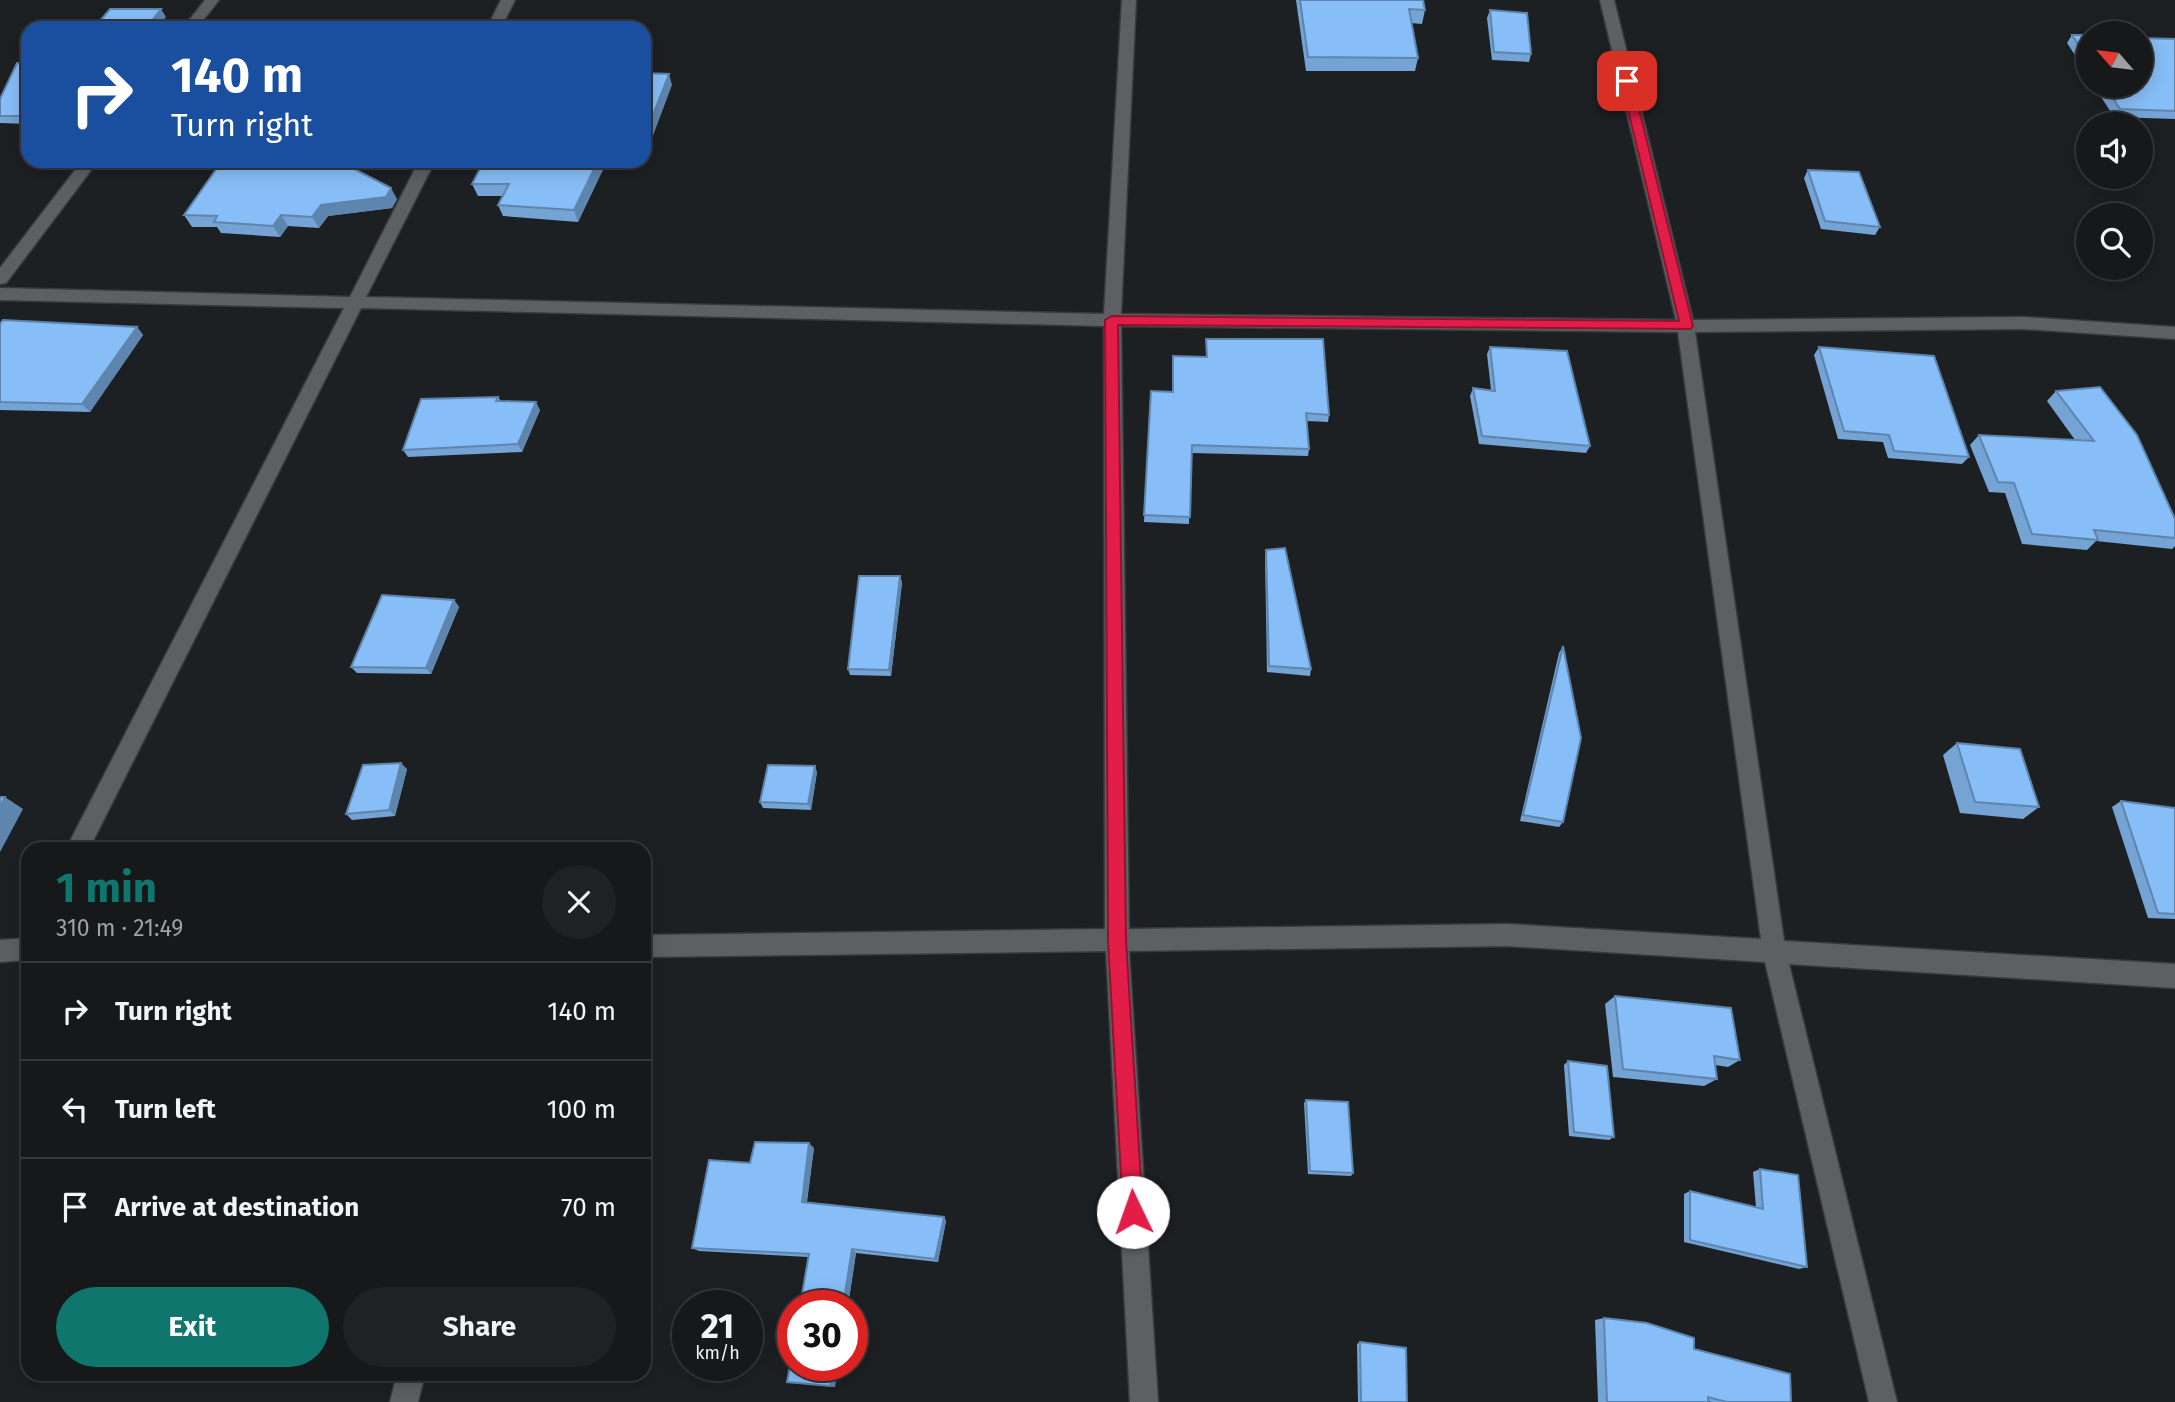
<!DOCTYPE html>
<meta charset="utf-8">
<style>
body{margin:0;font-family:"Fira Sans",sans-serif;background:#1f2123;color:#f1f3f6;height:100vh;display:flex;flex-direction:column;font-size:26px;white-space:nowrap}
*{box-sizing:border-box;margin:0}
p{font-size:23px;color:#9ea0a2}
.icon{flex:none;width:38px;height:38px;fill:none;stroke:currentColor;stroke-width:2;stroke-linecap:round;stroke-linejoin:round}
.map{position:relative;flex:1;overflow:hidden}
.sheet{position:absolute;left:21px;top:842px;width:630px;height:539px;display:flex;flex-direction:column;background:#16181a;border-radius:21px;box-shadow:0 4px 18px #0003,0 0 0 2px #353739}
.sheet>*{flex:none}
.guide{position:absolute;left:21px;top:21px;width:630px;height:147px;border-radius:21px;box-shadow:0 4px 18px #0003,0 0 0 2px #353739;background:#1a4fa0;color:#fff;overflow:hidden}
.needle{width:46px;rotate:298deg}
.fabs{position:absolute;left:2076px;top:21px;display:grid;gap:14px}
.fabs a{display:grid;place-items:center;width:77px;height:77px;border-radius:50%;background:#16181a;box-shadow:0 4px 18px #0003,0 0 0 2px #353739;font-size:35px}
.speed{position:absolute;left:672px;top:1290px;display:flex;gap:14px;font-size:35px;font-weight:700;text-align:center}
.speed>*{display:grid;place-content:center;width:91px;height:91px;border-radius:50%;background:#16181a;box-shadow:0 4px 18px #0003,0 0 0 2px #353739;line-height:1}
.speed small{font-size:18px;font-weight:400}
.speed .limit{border:10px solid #d22;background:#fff;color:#111}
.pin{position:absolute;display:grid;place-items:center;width:60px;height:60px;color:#fff;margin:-30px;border-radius:14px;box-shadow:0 4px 10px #0006}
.me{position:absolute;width:77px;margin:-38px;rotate:357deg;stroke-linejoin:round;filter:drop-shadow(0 0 5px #0008)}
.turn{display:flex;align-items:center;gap:24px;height:147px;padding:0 35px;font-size:32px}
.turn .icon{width:91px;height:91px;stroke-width:2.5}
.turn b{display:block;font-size:49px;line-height:60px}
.round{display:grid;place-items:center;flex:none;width:74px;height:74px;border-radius:37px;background:#1f2123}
.summary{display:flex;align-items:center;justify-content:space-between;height:119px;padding:0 35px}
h1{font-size:42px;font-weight:700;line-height:52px;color:#0f766e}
.action{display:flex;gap:14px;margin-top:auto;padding:14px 35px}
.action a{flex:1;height:80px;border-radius:42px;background:#0f766e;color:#fff;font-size:28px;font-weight:700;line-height:80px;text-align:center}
.action a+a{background:#1f2123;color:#f1f3f6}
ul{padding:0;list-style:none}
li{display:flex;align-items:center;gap:21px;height:98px;padding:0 35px;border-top:2px solid #353739}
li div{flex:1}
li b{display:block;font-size:26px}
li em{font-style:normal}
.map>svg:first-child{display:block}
</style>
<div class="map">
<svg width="2175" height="1402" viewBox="0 0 2175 1402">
<rect width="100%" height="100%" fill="#1d2023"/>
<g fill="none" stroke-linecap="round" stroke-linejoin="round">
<defs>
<g id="street">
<polygon points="205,0 219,0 197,28 183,28"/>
<polygon points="501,0 515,0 501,28 487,28"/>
<path d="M1122 0H1136L1121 314 1676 320 1600 0H1614L1693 320 2023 317 2175 327V339L2023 329 1695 332 1784 941 2175 964V988L1789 964 1897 1402H1869L1765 962 1507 946 1129 951 1158 1402H1130L1106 951 644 957V935L1105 929 1104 326 361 308 89 849H66L344 308 0 300V288L350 297 419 161H435L366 297 1104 314ZM1121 326 1678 332 1761 939 1507 924 1129 929Z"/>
<polygon points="82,161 98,161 6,283 0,284 0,268"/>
<polygon points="28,938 28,960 0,962 0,940"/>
<polygon points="397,1374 425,1374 418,1402 390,1402"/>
</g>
</defs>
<use href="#street" stroke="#383b3d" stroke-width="3"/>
<use href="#street" fill="#5c6063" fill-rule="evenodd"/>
</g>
<g fill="#74a3d4">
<polygon points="1296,0 1423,0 1425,10 1422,24 1411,23 1418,58 1415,71 1306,71"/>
<polygon points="1490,10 1531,54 1529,62 1492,60 1487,18"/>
<polygon points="2072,35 2088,35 2088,75 2067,43"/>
<polygon points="2175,39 2175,119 2114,117 2094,86 2140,86"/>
<polygon points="28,63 28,124 0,123 0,99"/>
<polygon points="484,161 607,161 578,222 503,216 498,205 503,196 478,196 472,184"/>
<polygon points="1808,170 1880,227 1875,235 1821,229 1804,178"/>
<polygon points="397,199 392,208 328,216 319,228 288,226 280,237 221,233 217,227 192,227 184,215"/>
<polygon points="0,324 137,327 143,335 90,412 0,410"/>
<polygon points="1206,339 1329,415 1328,422 1307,421 1309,449 1308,456 1191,453 1189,524 1144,522 1150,399 1173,392 1173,356 1206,357"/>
<polygon points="1490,347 1590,446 1586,453 1479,444 1470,396 1473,388 1491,390 1487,354"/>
<polygon points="1819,347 1969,457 1962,464 1888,458 1883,442 1838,439 1814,355"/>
<polygon points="2056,391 2175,519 2175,546 2172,549 2096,541 2087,550 2022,544 2005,493 1989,492 1970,445 1979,435 2075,440 2047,401"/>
<polygon points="498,397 501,401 540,410 522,452 408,457 403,450"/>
<polygon points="1266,550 1311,669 1310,676 1267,672 1265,557"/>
<polygon points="900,576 902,583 891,676 850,675 848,669"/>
<polygon points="454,600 459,607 431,674 357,673 351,667"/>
<polygon points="1563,646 1563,822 1559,827 1520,821 1559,653"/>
<polygon points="1957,743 2039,807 2023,819 1960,813 1943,755"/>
<polygon points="407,769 395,816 352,820 346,814"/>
<polygon points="817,772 811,810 763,808 760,802"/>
<polygon points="2121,801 2175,808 2175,919 2148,918 2112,807"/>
<polygon points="1615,996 1740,1060 1728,1067 1715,1065 1717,1079 1704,1086 1613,1077 1605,1004"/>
<polygon points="1568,1061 1614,1137 1609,1140 1569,1136 1564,1065"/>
<polygon points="1306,1100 1353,1173 1351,1176 1308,1174 1304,1103"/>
<polygon points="814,1148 807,1202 944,1217 946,1221 938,1262 856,1253 848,1306 800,1306 808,1257 699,1251 692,1248"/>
<polygon points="1760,1169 1807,1267 1799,1269 1684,1242 1684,1194 1690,1191 1756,1207 1753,1172"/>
<polygon points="1604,1318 1694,1349 1791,1402 1712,1402 1708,1401 1708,1402 1598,1402 1595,1320"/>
<polygon points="1360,1342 1407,1402 1358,1402 1357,1344"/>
<polygon points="793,1349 835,1387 787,1382"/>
</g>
<g fill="#5e85ad">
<polygon points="161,9 166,17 157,28 146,28"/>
<polygon points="669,74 672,85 645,157 644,138"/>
<polygon points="598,161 607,161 578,222 574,210"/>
<polygon points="391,188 397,199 392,208 328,216 319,228 312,217 321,205"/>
<polygon points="281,215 288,226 280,237 273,226"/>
<polygon points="137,327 143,335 90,412 82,404"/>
<polygon points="536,402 540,410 522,452 518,444"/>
<polygon points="900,576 902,583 891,676 889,670"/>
<polygon points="454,600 459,607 431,674 426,668"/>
<polygon points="401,763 407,769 395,816 389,810"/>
<polygon points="815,766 817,772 811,810 808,804"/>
<polygon points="5,797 23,809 0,852 0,806"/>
<polygon points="809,1143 814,1148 806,1206 802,1202"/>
<polygon points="944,1217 946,1221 938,1262 935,1259"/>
<polygon points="852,1249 856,1253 848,1306 843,1306"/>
<polygon points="834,1365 838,1365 835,1387 830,1386"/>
</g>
<g fill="#87bef7" stroke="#5e85ad" stroke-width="2">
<polygon points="1300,0 1423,0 1425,10 1409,9 1418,58 1308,57"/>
<polygon points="110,9 161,9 146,28 94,28"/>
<polygon points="1490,10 1527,13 1531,54 1494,52"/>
<polygon points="2072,35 2088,35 2088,59"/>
<polygon points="2140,38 2175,39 2175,111 2120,109 2105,86 2140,86"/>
<polygon points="17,63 28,63 28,116 0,116 0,99"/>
<polygon points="644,73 669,74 644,138"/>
<polygon points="222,161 339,161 391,188 386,197 321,205 312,217 281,215 273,226 214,222 217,216 184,215"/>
<polygon points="484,161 598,161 574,210 498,205 509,184 472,184"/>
<polygon points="1808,170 1859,172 1880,227 1825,221"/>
<polygon points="3,320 137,327 82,404 0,402 0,324"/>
<polygon points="1206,339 1323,339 1329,415 1306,413 1309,449 1192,445 1190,517 1144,515 1151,391 1173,392 1173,356 1207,357"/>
<polygon points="1490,347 1567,351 1590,446 1482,436 1473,388 1495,391"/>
<polygon points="1819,347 1934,356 1969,457 1894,451 1889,435 1844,431"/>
<polygon points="2100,387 2137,435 2175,519 2175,538 2094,530 2098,540 2032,534 2014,483 1998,482 1979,435 2094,441 2056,391"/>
<polygon points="498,397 496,401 536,402 518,444 403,450 421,399"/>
<polygon points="1285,548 1311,669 1269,666 1266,550"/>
<polygon points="859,576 900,576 889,670 848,669"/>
<polygon points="382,595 454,600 426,668 351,667"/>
<polygon points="1563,646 1581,738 1563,822 1523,815"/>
<polygon points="1957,743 2020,749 2039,807 1975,802"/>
<polygon points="401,763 389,810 346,814 363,765"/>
<polygon points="768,765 815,766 808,804 760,802"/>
<polygon points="0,797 5,797 0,806"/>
<polygon points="2121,801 2175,808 2175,914 2158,913"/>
<polygon points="1615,996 1731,1008 1740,1060 1714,1056 1717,1079 1623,1069"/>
<polygon points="1568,1061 1607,1066 1614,1137 1574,1132"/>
<polygon points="1306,1100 1348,1102 1353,1173 1310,1171"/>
<polygon points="755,1142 809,1143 802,1202 944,1217 935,1259 852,1249 843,1306 800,1306 809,1254 692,1248 709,1160 750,1163"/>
<polygon points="1760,1169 1798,1175 1807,1267 1690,1240 1690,1191 1763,1209"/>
<polygon points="1604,1318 1647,1323 1694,1338 1694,1349 1790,1374 1791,1402 1727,1402 1708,1397 1708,1402 1607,1402"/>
<polygon points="1360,1342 1406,1348 1407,1402 1361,1402"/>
<polygon points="793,1349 793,1365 834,1365 830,1386 787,1382"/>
</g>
<polygon fill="#e11d48" stroke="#92132f" stroke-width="2" points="1627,78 1632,81 1693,326 1691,329 1118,325 1126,941 1143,1212 1140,1219 1133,1222 1126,1219 1123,1212 1108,941 1105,320 1112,316 1679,321 1621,81"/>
</svg>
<div class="fabs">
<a><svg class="needle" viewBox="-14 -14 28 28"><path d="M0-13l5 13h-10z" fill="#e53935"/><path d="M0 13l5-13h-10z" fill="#9ea0a2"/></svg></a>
<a><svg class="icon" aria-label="sound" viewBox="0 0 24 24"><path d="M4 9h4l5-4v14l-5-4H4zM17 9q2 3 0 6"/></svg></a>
<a><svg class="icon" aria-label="search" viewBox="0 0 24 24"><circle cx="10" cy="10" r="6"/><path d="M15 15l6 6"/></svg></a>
</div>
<div class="speed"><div>21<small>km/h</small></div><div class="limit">30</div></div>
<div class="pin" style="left:1627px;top:81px;background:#d93025"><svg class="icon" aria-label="arrive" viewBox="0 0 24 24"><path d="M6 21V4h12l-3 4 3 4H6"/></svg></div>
<svg class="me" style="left:1133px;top:1212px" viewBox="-20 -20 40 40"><circle r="19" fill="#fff"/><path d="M0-13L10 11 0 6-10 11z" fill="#e11d48"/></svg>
<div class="guide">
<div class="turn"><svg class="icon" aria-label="right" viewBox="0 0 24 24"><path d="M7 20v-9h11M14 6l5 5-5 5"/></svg><div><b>140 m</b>Turn right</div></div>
</div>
<section class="sheet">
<div class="summary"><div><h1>1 min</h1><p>310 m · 21:49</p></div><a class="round"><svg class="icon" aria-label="close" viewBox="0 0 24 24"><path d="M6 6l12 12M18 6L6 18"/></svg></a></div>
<ul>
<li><svg class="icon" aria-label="right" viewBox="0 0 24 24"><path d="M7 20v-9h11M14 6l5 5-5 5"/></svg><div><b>Turn right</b></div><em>140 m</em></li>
<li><svg class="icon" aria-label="left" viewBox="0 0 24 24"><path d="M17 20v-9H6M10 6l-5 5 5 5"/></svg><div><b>Turn left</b></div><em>100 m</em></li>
<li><svg class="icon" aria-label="arrive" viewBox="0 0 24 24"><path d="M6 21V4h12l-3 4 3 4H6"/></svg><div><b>Arrive at destination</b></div><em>70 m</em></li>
</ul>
<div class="action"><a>Exit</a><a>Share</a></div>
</section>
</div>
